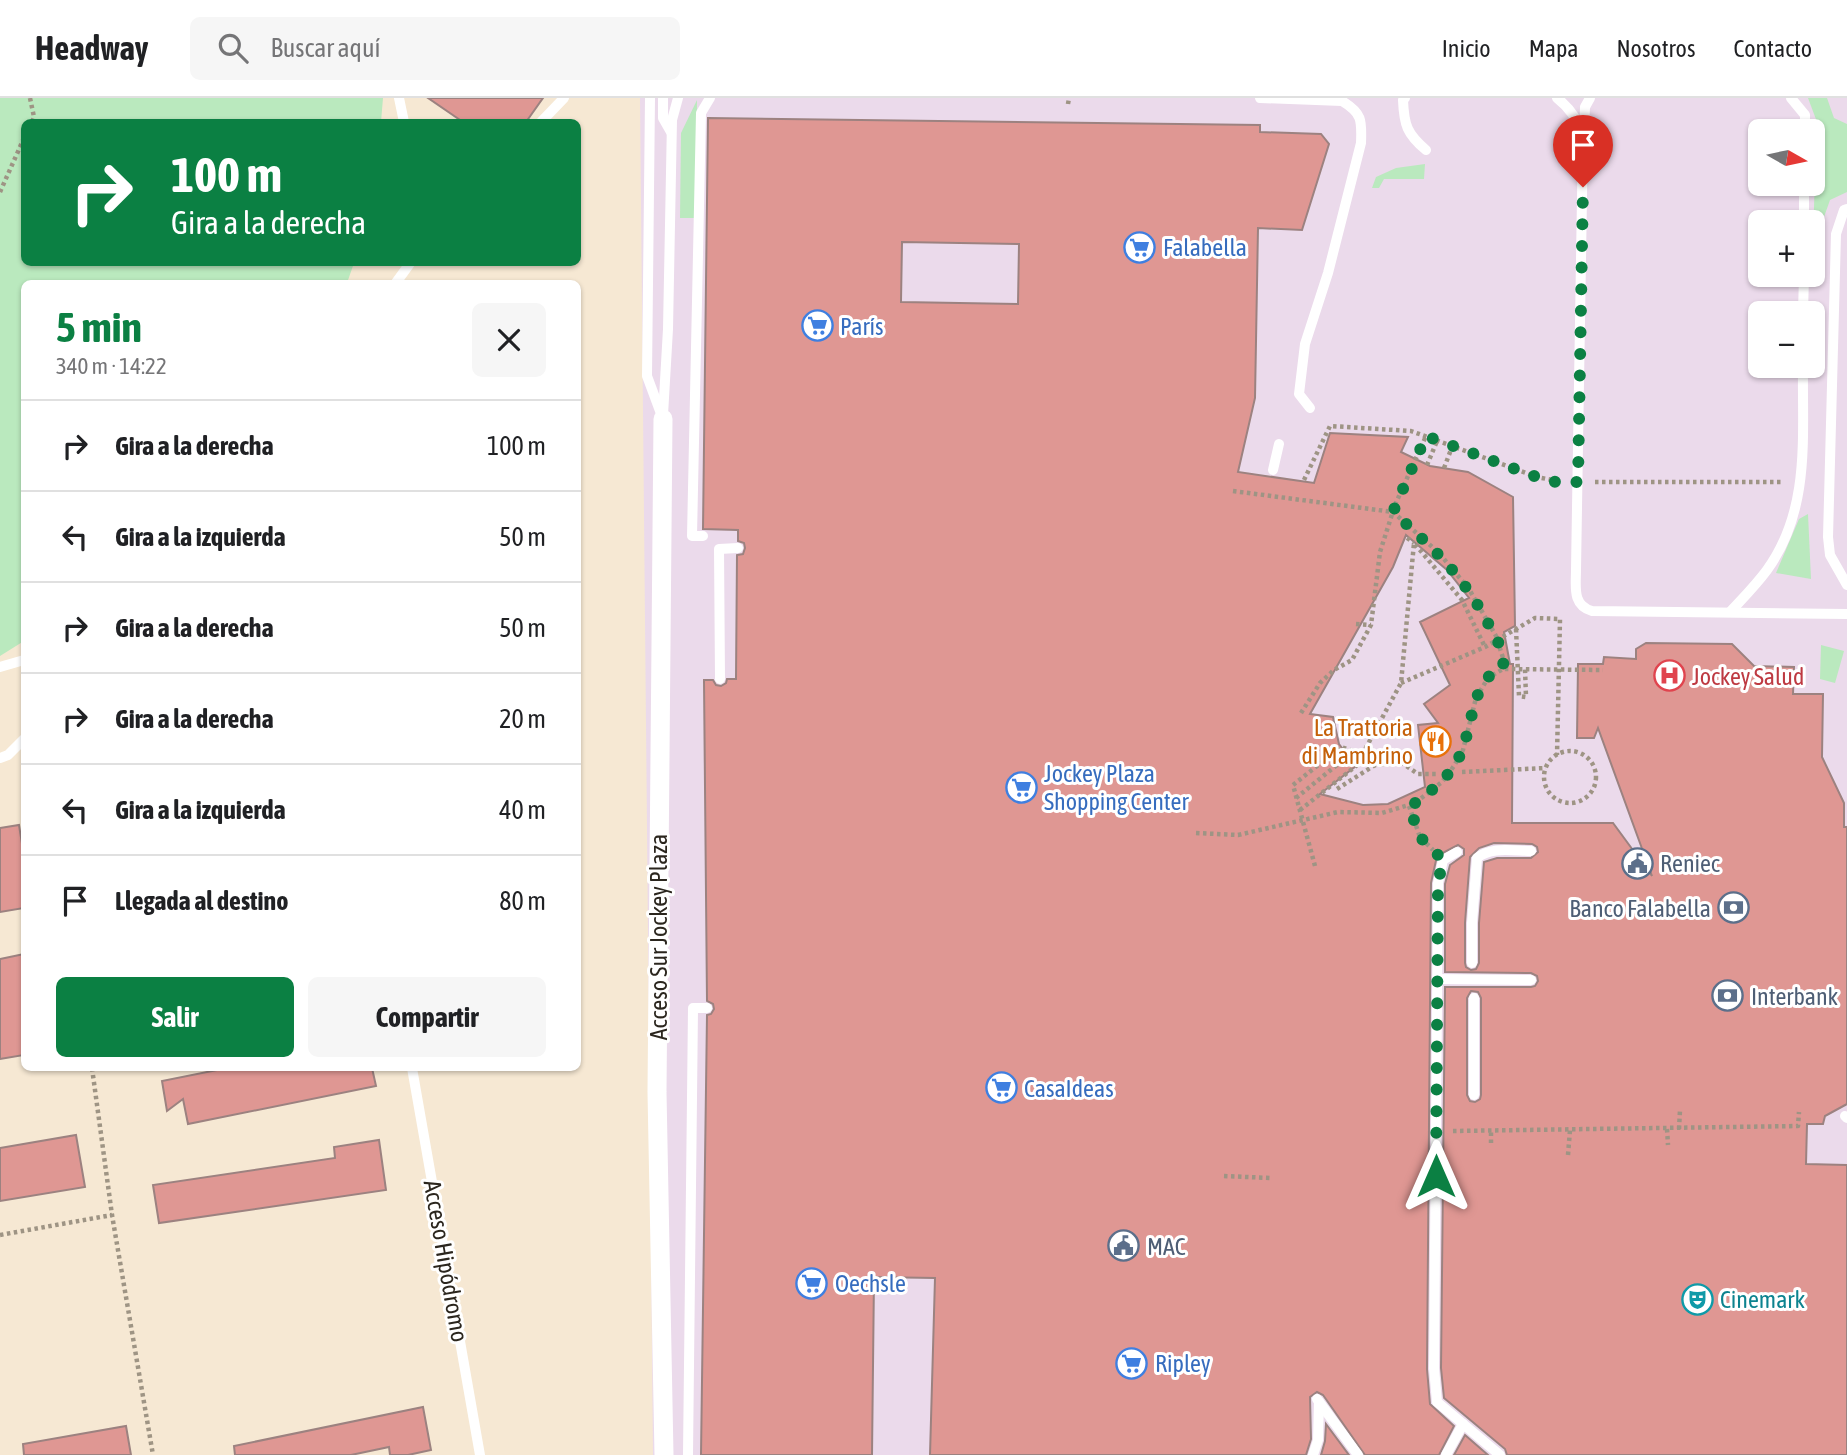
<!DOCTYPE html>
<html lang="es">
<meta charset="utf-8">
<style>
body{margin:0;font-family:"Asap Condensed",sans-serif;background:#f6f6f6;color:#202124;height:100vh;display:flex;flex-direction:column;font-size:26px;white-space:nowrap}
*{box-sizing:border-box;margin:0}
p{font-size:23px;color:#757577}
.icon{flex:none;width:38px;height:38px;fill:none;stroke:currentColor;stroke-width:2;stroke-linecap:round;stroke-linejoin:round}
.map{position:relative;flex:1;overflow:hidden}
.sheet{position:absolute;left:21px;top:182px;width:560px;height:791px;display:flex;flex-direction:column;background:#fff;border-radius:10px;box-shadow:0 2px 5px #0004}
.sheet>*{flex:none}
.guide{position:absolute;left:21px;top:21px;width:560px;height:147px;border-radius:10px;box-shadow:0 2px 5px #0004;background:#0b8043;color:#fff;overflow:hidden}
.needle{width:46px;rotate:99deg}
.tools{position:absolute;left:1748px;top:21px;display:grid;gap:14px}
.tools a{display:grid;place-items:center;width:77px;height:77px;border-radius:10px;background:#fff;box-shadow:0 2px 5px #0004;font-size:35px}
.pin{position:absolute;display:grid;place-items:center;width:60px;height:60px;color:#fff;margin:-72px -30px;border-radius:50% 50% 50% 0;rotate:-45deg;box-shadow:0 0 7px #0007}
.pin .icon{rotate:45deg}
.me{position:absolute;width:77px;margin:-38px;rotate:0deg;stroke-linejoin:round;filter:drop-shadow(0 0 5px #0008)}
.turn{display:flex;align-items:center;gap:24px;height:147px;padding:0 35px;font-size:32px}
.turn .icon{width:91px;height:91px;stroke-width:2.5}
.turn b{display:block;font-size:49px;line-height:60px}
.round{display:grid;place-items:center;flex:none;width:74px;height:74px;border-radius:10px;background:#f6f6f6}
.summary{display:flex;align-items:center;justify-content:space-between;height:119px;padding:0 35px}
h1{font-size:42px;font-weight:700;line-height:52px;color:#0b8043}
.cta{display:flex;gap:14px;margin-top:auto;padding:14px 35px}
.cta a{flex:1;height:80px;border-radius:10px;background:#0b8043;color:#fff;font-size:28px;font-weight:700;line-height:80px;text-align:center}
.cta a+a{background:#f6f6f6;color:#202124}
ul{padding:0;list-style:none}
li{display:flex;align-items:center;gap:21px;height:91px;padding:0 35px;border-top:2px solid #e0e0e0}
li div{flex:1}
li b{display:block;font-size:26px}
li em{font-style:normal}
header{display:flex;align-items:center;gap:42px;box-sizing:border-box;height:98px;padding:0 35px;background:#fff;border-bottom:2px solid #e0e0e0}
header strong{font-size:33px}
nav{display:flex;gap:38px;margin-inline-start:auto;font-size:24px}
.search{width:490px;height:63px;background:#f6f6f6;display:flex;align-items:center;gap:18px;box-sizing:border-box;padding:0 24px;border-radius:10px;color:#757577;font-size:26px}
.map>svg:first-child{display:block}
</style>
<header>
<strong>Headway</strong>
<div class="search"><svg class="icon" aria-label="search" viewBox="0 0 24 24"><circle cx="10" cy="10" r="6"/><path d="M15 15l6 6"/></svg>Buscar aquí</div>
<nav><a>Inicio</a><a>Mapa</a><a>Nosotros</a><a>Contacto</a></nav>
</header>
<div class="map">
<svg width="1847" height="1357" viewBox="0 0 1847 1357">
<rect width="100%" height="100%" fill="#f6e8d3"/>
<path fill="#ebdaeb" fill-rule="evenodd" d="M640 0H1847V1357H653ZM1760 33H1813V86H1760ZM1760 124H1813V177H1760ZM1760 215H1813V268H1760Z"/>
<g fill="#bae9be">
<polygon points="0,0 383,0 381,24 24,24 24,164 354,165 347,185 24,186 24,543 0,558"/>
<polygon points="1808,0 1827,0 1834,20 1847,26 1847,94 1830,102 1818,136 1813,137 1817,24"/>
<polygon points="697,2 696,120 680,120 681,35"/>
<polygon points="1425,66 1424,81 1384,81 1379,90 1372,90 1376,79 1396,70"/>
<polygon points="1808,416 1811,481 1776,475 1799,421"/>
<polygon points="1821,547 1844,553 1835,585 1820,581"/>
</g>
<g fill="#df9793" stroke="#9c8280" stroke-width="2" fill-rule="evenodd">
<polygon points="428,0 543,0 526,24 463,24"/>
<path d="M708 20 1260 27V34L1321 36 1329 46 1302 132 1258 130 1255 300 1238 374 1314 385 1330 335 1408 339 1401 354 1430 368 1468 374 1513 399 1515 528 1504 534 1510 566H1513L1512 725H1613L1652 778 1598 630 1594 640H1577L1578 566H1603L1604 559 1636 561V551L1646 545 1732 546 1754 568 1794 569 1793 596H1823L1822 659 1844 705V729H1847V1006L1825 1018 1823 1026H1807L1806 1066 1847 1067V1357H1507L1505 1351 1444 1300 1441 1270 1445 889H1531L1535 888 1538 883 1537 878 1531 875 1445 874V786L1450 767 1464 757V751L1458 747 1437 758 1431 785 1427 1271 1430 1306 1454 1328 1439 1357H1365L1323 1297 1317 1294 1310 1299 1311 1341 1306 1357H930L935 1180 874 1179 872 1357H701L707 917 711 916 714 911 713 906 707 903 704 582H713L716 587 721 588 726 585 727 581H736L737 457 743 456 745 450 744 445 738 443V432L703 431ZM902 144 1019 146 1018 206 901 204ZM1406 437 1447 472 1469 500 1420 524 1450 587 1424 606 1438 625 1418 627 1425 689 1388 706 1363 707 1320 696 1356 668 1339 646 1333 619 1310 616 1393 469ZM1494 745 1532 746 1537 749 1538 754 1531 760H1497L1484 764 1479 825V865L1476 871 1471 872 1466 869 1465 865V825L1470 759 1479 750ZM1471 893 1478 894 1481 900V997L1480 1001 1475 1004 1470 1003 1467 997V900Z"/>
<polygon points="19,727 24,758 24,810 0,814 0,730"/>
<polygon points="24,856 24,957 0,961 0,861"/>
<polygon points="227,970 372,970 376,988 188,1026 183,1001 167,1013 162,983"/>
<polygon points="76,1037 85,1089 0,1103 0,1050"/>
<polygon points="379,1042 386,1092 159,1125 153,1087 335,1060 334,1049"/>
<polygon points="423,1309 431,1352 408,1357 390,1357 389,1349 351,1357 235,1357 234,1348"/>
<polygon points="1326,1326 1349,1357 1321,1357 1325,1343"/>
<polygon points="126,1328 131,1357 24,1357 23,1346"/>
<polygon points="1465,1337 1488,1357 1454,1357"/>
</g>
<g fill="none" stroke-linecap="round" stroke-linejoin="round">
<g stroke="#9e9484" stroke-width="4.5" stroke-dasharray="3.5 3.5" stroke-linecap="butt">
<polyline points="30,0 34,19 32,24"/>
<polyline points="1068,6 1069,0"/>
<polyline points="0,94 24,40"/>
<polyline points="1427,367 1437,343"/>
<polyline points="1444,370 1452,349"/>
<polyline points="1304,382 1330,328 1411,333 1537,379 1562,384"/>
<polyline points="1595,384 1782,384"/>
<polyline points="1233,393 1393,414 1439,455 1469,491 1496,538 1504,563 1503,571"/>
<polyline points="1407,440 1414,445"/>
<polyline points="1356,526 1371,527"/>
<polyline points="1516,531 1519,598 1526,599 1525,571"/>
<polyline points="1401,585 1485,549 1535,520 1560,521 1557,657"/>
<polyline points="1301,615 1320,585 1334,572 1352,562 1371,527 1380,454 1395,407 1426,338"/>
<circle cx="1570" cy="679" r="26"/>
<polyline points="1462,674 1546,670"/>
<polyline points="1337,691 1375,667"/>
<polyline points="1296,700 1348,658 1362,656"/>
<polyline points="1409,708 1420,739 1433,752"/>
<polyline points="1300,712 1356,668 1401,585 1414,445 1462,502 1485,549"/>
<polyline points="1196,735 1238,737 1338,714 1382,715 1415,705 1442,684 1454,668 1463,652 1476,600 1488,580 1503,571 1603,572"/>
<polyline points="1315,768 1293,687 1341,649 1362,656 1375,667 1402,665 1418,676 1437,676"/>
<polyline points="92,970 112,1117 153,1357"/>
<polyline points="1667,1031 1668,1047"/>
<polyline points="1679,1031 1680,1012"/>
<polyline points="1453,1033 1798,1028 1799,1014"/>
<polyline points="1491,1045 1491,1033"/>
<polyline points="1568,1057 1570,1032"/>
<polyline points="1224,1078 1270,1080"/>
<polyline points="0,1137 112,1117"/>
</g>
<g stroke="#fff" stroke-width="10">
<polyline points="399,0 404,24"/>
<polyline points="650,0 647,278 663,321"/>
<polyline points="663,0 663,20 671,34"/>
<path d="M1260 0 1342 3C1362 15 1362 22 1361 45L1328 175 1305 246 1299 296 1310 310"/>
<path d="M1405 0 1403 2C1404 27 1407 36 1426 52"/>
<path d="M1557 0C1570 10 1578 22 1583 37L1576 472C1576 489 1572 507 1592 513L1847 516"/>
<polyline points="1791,0 1805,17 1805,33"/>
<polyline points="541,24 564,0"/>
<polyline points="1584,33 1585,9 1590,0"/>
<polyline points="1847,111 1844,112 1836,136 1828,439 1830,457 1847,487"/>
<polyline points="1804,124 1804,86"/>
<polyline points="395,186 411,164"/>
<polyline points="1803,215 1804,177"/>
<polyline points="663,317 668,231 672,22 678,0"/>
<polyline points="1273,372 1279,346"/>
<polyline points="703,438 692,438 701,15 710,0"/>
<path d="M1731 513C1743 500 1756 487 1767 472 1811 411 1802 339 1803 268"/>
<polyline points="0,569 24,562"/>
<polyline points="720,581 719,451 738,450"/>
<polyline points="0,660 8,657 24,641"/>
<polyline points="1457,754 1443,762 1438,785 1434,1270 1437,1304 1500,1357"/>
<path d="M1472 865V825L1477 760C1491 748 1514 753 1531 753"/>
<polyline points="1437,881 1531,882"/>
<polyline points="1474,900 1474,997"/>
<polyline points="412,970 480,1357"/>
<polyline points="1845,1018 1847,1020"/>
<polyline points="1317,1301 1358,1357"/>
<polyline points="688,1357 693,910 707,910"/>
<polyline points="1313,1357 1318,1342 1319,1304"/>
<polyline points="1446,1357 1463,1326"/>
</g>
<polyline stroke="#fff" stroke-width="19" points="663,321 657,994 664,1357"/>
</g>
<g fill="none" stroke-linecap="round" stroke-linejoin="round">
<path stroke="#0b8043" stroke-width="12" stroke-dasharray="0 21.6" d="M1436 1078 1438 785 1443 762 1420 739 1409 708 1415 705 1442 684 1454 668 1463 652 1476 600 1488 579 1503 571C1505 555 1496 538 1488 525 1462 476 1433 450 1393 414L1426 338 1537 379 1556 384H1578L1583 89"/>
</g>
<defs>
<symbol id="supermarket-ring" viewBox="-11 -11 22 22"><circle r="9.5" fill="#fff" stroke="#3f7fe0" stroke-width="1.5"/><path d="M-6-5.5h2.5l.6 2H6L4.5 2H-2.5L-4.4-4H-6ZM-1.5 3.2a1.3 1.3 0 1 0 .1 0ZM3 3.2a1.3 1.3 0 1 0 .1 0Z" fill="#3f7fe0"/></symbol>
<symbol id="hospital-ring" viewBox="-11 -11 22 22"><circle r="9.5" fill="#fff" stroke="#e0444e" stroke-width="1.5"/><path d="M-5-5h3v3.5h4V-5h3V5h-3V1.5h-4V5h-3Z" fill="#e0444e"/></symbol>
<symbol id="restaurant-ring" viewBox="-11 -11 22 22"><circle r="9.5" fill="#fff" stroke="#e8710a" stroke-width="1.5"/><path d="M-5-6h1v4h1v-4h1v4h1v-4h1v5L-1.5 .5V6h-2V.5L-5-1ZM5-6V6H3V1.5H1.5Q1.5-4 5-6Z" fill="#e8710a"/></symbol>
<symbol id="civic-ring" viewBox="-11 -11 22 22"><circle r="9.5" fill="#fff" stroke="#5c6f8a" stroke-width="1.5"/><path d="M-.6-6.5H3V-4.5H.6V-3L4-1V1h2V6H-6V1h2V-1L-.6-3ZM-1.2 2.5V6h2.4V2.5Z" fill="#5c6f8a"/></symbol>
<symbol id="bank-ring" viewBox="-11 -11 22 22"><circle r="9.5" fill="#fff" stroke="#5c6f8a" stroke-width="1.5"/><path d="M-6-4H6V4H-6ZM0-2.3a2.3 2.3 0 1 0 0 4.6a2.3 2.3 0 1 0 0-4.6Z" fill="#5c6f8a"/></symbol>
<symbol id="theatre-ring" viewBox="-11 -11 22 22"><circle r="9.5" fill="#fff" stroke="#0f9aa8" stroke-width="1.5"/><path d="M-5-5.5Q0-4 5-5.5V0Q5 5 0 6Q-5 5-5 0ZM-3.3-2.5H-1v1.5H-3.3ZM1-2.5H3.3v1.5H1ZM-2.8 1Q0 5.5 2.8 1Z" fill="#0f9aa8"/></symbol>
</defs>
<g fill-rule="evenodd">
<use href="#supermarket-ring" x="1122" y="132" width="35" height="35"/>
<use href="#supermarket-ring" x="800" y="210" width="35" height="35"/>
<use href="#hospital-ring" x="1652" y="560" width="35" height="35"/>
<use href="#restaurant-ring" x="1418" y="626" width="35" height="35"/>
<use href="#supermarket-ring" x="1004" y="672" width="35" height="35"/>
<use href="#civic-ring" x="1620" y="748" width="35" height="35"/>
<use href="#bank-ring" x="1716" y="792" width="35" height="35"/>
<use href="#bank-ring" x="1710" y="880" width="35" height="35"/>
<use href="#supermarket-ring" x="984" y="972" width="35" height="35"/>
<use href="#civic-ring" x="1106" y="1130" width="35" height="35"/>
<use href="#supermarket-ring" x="794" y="1168" width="35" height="35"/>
<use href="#theatre-ring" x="1680" y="1184" width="35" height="35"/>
<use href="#supermarket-ring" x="1114" y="1248" width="35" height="35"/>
</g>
<g text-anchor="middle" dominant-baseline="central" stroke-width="6" stroke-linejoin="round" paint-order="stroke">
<g font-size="24" fill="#366cbe" stroke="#fff" text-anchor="start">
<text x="1163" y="149">Falabella</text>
<text x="840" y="228">París</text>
<text x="1044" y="675">Jockey Plaza<tspan x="1044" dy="28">Shopping Center</tspan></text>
<text x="1024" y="990">CasaIdeas</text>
<text x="835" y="1185">Oechsle</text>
<text x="1155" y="1265">Ripley</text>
</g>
<g font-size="24" fill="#be3a42" stroke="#fff" text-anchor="start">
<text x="1692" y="578">Jockey Salud</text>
</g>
<g font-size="24" fill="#c56008" stroke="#fff" text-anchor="end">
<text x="1413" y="629">La Trattoria<tspan x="1413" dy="28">di Mambrino</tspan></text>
</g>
<g font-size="24" fill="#4e5e75" stroke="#fff" text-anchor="start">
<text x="1660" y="765">Reniec</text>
<text x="1711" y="810" text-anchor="end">Banco Falabella</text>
<text x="1751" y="898">Interbank</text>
<text x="1147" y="1148">MAC</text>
</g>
<g font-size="24" fill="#2b261e" stroke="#fff">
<text transform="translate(658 839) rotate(-90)">Acceso Sur Jockey Plaza</text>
<text transform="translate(446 1163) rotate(80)">Acceso Hipódromo</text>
</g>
<g font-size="24" fill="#0d838f" stroke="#fff" text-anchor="start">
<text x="1720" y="1201">Cinemark</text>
</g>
</g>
</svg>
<div class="tools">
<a><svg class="needle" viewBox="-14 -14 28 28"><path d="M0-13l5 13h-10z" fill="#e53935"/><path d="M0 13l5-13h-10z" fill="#757577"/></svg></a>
<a>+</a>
<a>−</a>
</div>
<div class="pin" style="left:1583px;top:89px;background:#d93025"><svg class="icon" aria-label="arrive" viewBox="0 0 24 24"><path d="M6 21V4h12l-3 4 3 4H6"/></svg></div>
<svg class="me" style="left:1436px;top:1078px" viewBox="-20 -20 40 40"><path d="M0-17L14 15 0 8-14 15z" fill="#0b8043" stroke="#fff" stroke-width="4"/></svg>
<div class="guide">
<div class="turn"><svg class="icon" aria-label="right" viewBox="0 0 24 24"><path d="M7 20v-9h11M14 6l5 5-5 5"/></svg><div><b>100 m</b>Gira a la derecha</div></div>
</div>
<section class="sheet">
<div class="summary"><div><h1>5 min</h1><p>340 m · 14:22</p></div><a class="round"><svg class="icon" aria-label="close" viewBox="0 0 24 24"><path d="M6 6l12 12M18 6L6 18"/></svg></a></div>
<ul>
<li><svg class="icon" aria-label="right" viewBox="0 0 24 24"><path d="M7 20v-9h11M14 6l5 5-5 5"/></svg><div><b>Gira a la derecha</b></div><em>100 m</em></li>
<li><svg class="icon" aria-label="left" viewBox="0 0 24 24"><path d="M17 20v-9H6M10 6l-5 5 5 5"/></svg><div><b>Gira a la izquierda</b></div><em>50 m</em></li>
<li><svg class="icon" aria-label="right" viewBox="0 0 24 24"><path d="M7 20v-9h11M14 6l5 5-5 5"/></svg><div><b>Gira a la derecha</b></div><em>50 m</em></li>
<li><svg class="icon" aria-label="right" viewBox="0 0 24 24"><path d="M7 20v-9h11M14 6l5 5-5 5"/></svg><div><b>Gira a la derecha</b></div><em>20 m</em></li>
<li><svg class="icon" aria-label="left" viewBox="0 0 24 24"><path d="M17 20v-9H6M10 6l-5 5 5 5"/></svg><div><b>Gira a la izquierda</b></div><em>40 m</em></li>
<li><svg class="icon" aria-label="arrive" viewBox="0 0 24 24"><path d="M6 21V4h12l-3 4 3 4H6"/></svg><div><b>Llegada al destino</b></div><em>80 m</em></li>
</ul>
<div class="cta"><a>Salir</a><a>Compartir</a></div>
</section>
</div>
